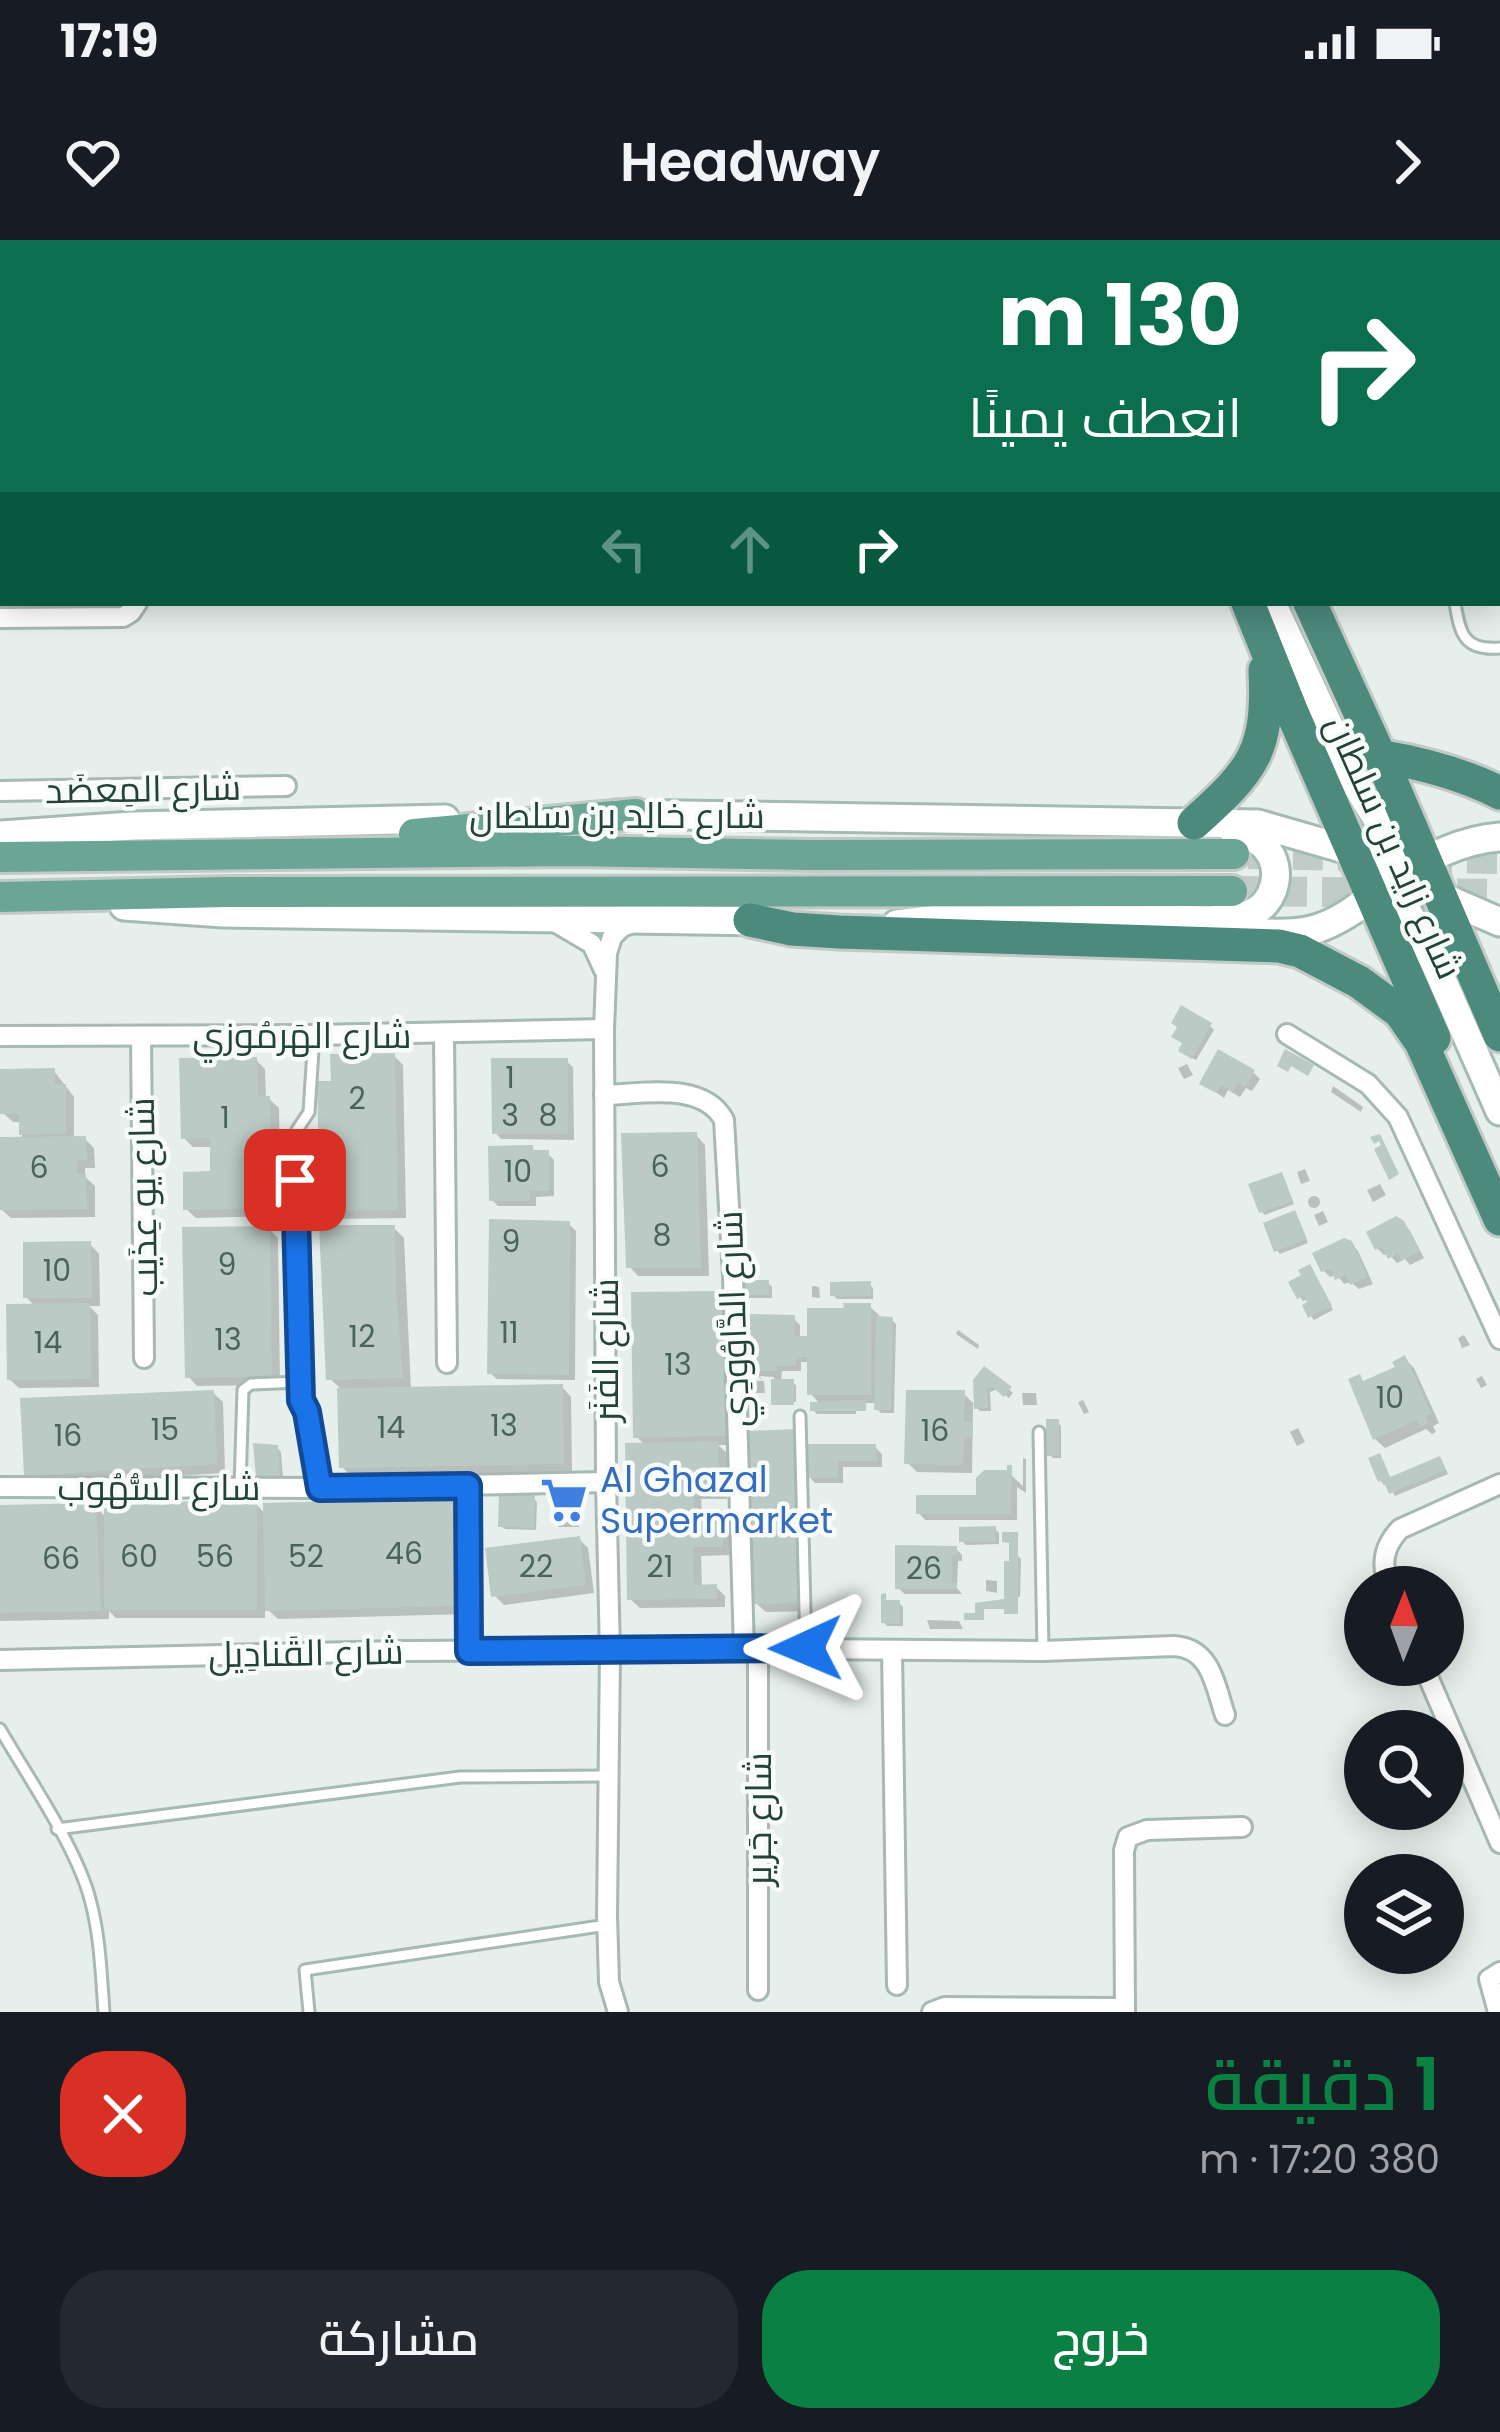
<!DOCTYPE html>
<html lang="ar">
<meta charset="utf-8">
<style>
body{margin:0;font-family:Poppins,Cairo,sans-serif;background:#242831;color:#f1f3f6;direction:rtl;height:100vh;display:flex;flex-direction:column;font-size:45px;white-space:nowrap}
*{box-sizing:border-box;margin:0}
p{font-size:39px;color:#9ea1a6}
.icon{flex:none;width:66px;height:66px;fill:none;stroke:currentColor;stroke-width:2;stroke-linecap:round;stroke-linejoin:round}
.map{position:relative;height:1772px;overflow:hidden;direction:ltr}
.side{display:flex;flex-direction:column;background:#171b24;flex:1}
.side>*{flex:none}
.guide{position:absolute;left:0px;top:0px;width:1500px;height:366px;box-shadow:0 6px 30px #0003;direction:rtl;background:#0b6e4f;color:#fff;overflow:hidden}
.needle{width:78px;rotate:1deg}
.controls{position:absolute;left:1344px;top:1326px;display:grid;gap:24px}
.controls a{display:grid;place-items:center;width:120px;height:120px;border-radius:50%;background:#171b24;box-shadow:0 6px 30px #0003;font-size:60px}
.pin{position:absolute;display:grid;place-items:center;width:102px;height:102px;color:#fff;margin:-51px;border-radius:24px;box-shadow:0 6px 18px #0006}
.me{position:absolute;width:132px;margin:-66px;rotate:269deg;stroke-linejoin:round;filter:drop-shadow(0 0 9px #0008)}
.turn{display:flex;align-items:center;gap:42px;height:252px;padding:0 60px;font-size:54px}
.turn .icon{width:156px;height:156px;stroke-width:2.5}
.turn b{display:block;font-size:84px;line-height:102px}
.lanes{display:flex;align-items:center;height:114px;padding:0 60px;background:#0003;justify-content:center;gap:60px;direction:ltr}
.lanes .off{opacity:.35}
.round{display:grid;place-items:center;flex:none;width:126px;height:126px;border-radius:48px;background:#242831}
.headline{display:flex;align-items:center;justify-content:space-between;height:204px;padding:0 60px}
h1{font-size:72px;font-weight:600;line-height:90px;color:#0b8043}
.cta{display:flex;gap:24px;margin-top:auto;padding:24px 60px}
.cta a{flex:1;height:138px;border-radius:48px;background:#0b8043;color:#fff;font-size:48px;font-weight:600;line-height:138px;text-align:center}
.cta a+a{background:#242831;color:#f1f3f6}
.status{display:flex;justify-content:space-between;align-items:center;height:84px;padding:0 60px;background:#171b24;direction:ltr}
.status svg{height:33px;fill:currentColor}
header{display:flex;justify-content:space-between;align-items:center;height:156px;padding:0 60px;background:#171b24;font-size:54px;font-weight:600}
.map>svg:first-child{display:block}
</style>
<div class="status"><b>17:19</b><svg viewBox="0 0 49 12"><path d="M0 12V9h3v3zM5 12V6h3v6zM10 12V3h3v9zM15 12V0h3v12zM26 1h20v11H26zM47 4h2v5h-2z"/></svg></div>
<header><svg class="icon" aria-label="forward" viewBox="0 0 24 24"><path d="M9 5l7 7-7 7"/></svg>Headway<svg class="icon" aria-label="heart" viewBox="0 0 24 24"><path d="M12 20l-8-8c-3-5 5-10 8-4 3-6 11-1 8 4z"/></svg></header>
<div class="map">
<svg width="1500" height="1772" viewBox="0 0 1500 1772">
<rect width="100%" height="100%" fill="#e6efeb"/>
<g fill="#0003">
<polygon points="1210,786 1214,790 1196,820 1185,814"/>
<polygon points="394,816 403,825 406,978 332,979 323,970"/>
<polygon points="256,820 265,829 266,859 269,859 279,868 281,976 196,978 186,969 213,934 213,907 193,907 184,898"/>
<polygon points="566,821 573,827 574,900 501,899 495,892"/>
<polygon points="1187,824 1193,835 1184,839 1178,828"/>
<polygon points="54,831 74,857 74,899 85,899 94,908 95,928 85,928 85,937 95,946 95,977 11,978 1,969 22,900 22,882 13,882 3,873"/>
<polygon points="1253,832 1260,839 1252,851 1246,848 1240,857 1228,850 1224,858 1203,843"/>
<polygon points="1333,846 1363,867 1361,872 1331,852"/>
<polygon points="696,895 705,905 709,1036 638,1036 629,1026"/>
<polygon points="532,908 537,913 547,913 554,920 554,956 536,957 536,966 498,966 492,960"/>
<polygon points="1305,929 1310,941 1301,944 1297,932"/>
<polygon points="1281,935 1294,964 1265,975 1261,971"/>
<polygon points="1380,944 1386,955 1373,962 1367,950"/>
<circle cx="1314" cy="962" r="6"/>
<polygon points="1323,971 1328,982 1319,986 1314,975"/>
<polygon points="1295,974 1308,1003 1280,1014 1277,1010"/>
<polygon points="1403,983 1410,991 1424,1018 1410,1025 1405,1019 1397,1023 1388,1013 1384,1015 1378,1009"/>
<polygon points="569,984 576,991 575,1140 497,1139 490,1133"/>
<polygon points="394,988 404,998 411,1150 562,1147 571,1157 572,1232 351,1236 342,1227 340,1148 329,1138"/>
<polygon points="269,989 278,998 280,1145 197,1146 188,1136"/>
<polygon points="1351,1003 1358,1011 1373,1044 1359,1049 1351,1042 1344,1044 1337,1035 1330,1037 1324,1031"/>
<polygon points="90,1004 99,1014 100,1066 89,1066 98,1075 99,1147 19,1148 9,1139 36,1067 26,1057"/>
<polygon points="1313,1031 1333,1070 1314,1080 1311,1076 1309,1058 1303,1061 1300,1057 1305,1037"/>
<polygon points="768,1043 772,1047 772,1058 749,1058 745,1054"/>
<polygon points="869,1044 873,1048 873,1059 837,1059 833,1055"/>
<polygon points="812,1046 819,1047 820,1058 812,1057"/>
<polygon points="722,1054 731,1063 733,1205 718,1205 727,1213 727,1259 701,1259 702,1272 722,1271 731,1281 731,1315 701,1316 702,1347 716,1347 725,1356 725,1367 640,1368 630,1359 645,1205 636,1196"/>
<polygon points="869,1066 879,1075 879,1080 892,1080 896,1084 894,1173 881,1173 877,1169 878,1163 866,1163 866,1171 856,1171 856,1174 817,1174 813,1170 821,1165 810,1153 810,1122 801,1122 801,1131 782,1131 781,1142 793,1142 796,1146 796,1162 774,1162 774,1137 759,1136 764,1142 765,1153 750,1153 749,1141 763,1141 751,1130 760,1103 749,1093 793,1078 800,1085 800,1099 810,1099"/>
<polygon points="958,1090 979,1105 978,1109 956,1094"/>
<polygon points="1464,1095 1470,1105 1462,1108 1458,1098"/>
<polygon points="1405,1119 1414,1128 1439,1183 1433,1186 1436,1192 1432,1194 1426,1189 1385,1208 1375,1199 1365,1144 1399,1128"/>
<polygon points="985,1130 1013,1153 1009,1158 998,1149 990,1152 991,1171 980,1171 973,1164 972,1233 917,1232 908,1223 963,1153 977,1167"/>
<polygon points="1482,1136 1487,1145 1481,1148 1476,1139"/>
<polygon points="213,1153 223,1162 225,1233 36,1244 27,1234"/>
<polygon points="1022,1153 1036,1153 1037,1165 1023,1165"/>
<polygon points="1083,1160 1089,1172 1084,1174 1078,1162"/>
<polygon points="1057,1182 1061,1186 1061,1218 1053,1218 1049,1214"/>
<polygon points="1298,1188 1305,1202 1297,1206 1290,1192"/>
<polygon points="805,1207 875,1207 882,1214 882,1227 843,1227 843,1243 815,1243 806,1233 810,1371 766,1372 756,1363"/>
<polygon points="277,1208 281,1212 283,1238 263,1239 259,1235"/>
<polygon points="1023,1218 1026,1219 1026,1253 1017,1247 1017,1280 925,1280 919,1273 979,1258 1010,1234 1023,1246"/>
<polygon points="1383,1220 1391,1240 1443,1223 1448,1234 1395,1256 1388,1243 1384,1245 1381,1241"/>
<polygon points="575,1252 579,1256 579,1287 559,1287 555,1283"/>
<polygon points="533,1258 537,1262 536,1290 505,1289 501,1286"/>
<polygon points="457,1261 467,1270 469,1374 278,1379 265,1367 265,1378 116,1378 109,1371 109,1379 0,1381 0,1268 95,1266 107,1278 256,1264 266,1275"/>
<polygon points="995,1289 999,1293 999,1304 966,1305 962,1301"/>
<polygon points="1017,1295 1018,1316 1021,1319 1020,1357 1018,1357 1017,1374 1008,1374 1007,1362"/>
<polygon points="579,1299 588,1308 594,1353 504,1365 494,1355"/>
<polygon points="956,1309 962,1315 962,1321 958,1321 957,1348 962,1354 905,1354 898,1348"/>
<polygon points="986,1340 997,1341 997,1353 986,1351"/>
<polygon points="899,1363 903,1367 903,1386 887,1386 884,1382"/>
<polygon points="927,1380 959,1381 963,1389 930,1389"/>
</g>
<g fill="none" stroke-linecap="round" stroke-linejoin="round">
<polyline stroke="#8ec9d4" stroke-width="4.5" points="0,123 3,126"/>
</g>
<g fill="#bbcac4">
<polygon points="1181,765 1212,783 1192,819 1178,811 1182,803 1171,797 1177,787 1171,783"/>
<polygon points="1218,809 1255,830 1245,847 1238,843 1233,852 1221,845 1216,853 1199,844"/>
<polygon points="1285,809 1314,825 1308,836 1291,826 1288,832 1277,826"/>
<polygon points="395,813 398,970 320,971 317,841 331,841 330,814"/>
<polygon points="257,817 258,856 270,856 273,968 183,970 183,932 210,931 210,898 181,899 179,818"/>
<polygon points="491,818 568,818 568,894 492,894"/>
<polygon points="55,828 55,844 66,844 66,894 19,895 19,874 0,874 0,829"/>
<polygon points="697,892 701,1028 626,1028 621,893"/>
<polygon points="1380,894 1399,934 1389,940 1374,909 1381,905 1379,901 1374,904 1370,897"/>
<polygon points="86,896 87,920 77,920 77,934 86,934 87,969 0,970 0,897"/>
<polygon points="533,905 533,910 549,910 549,951 530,951 530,961 489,961 488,906"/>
<polygon points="1282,932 1293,961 1259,973 1248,944"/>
<polygon points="1295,970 1307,999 1274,1012 1263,983"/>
<polygon points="1396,976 1404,981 1420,1011 1402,1020 1398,1013 1388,1019 1382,1007 1375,1010 1366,992"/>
<polygon points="489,979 570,981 569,1135 487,1134"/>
<polygon points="319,985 395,985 396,1049 403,1138 326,1140"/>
<polygon points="270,986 272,1136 185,1138 182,987"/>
<polygon points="1344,998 1352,1001 1368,1037 1350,1045 1346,1035 1335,1040 1331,1029 1321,1032 1312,1013"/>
<polygon points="91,1001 92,1058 23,1058 23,1002"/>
<polygon points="1310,1024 1332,1066 1308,1078 1302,1065 1307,1062 1304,1055 1297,1059 1288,1042 1301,1035 1298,1030"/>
<rect x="742" y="1040" width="27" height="15"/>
<polygon points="871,1041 871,1056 830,1056 830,1042"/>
<polygon points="723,1051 725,1196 633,1198 631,1052"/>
<polygon points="90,1063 91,1139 7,1140 6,1064"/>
<polygon points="843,1063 871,1063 871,1155 807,1155 807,1117 796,1117 796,1126 776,1126 776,1131 748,1131 749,1100 753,1100 753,1094 746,1094 746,1074 795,1075 794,1096 807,1096 807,1068 844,1068"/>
<polygon points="876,1076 893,1077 891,1170 874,1170"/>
<polygon points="1405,1115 1432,1174 1425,1176 1428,1183 1420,1187 1417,1180 1373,1200 1348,1139 1360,1134 1363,1141 1395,1127 1392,1122"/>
<polygon points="984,1126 1012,1147 1004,1157 992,1147 987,1148 988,1168 974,1169 973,1140"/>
<rect x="771" y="1139" width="23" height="26"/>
<polygon points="563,1144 564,1224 339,1228 337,1148"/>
<polygon points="214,1150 217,1224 24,1236 20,1158"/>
<polygon points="906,1150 965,1150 964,1182 973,1182 973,1197 964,1197 963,1225 904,1224"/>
<polygon points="853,1160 866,1160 866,1171 810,1171 810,1162"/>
<rect x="1046" y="1179" width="13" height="37"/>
<polygon points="796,1189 802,1363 753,1364 748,1191"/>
<polygon points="718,1201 719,1251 693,1251 694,1269 723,1269 723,1307 693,1307 694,1345 717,1344 717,1359 627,1360 625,1203"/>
<polygon points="253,1203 278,1205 280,1236 256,1237"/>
<polygon points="806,1204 876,1204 877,1221 838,1221 838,1238 806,1238"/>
<polygon points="1380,1213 1390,1237 1440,1216 1446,1230 1389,1254 1383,1240 1378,1242 1368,1218"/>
<polygon points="1007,1225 1012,1225 1011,1274 916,1274 916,1255 976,1255 976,1238 984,1230 1007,1230"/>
<polygon points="553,1249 576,1249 576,1284 552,1284"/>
<polygon points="499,1254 535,1255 534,1288 498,1287"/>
<polygon points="458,1258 461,1366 265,1371 263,1263"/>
<polygon points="257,1261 257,1370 104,1370 104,1262"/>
<polygon points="96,1263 101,1371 0,1373 0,1265"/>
<polygon points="996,1286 996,1302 959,1302 959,1287"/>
<polygon points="1002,1292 1018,1292 1018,1374 1004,1374 1004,1369 984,1369 984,1380 964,1380 964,1373 975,1373 975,1363 1004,1359 1004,1321 1009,1321 1009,1303 1002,1302"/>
<polygon points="580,1296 586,1345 491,1357 485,1308"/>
<polygon points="895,1305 957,1306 957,1315 952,1315 952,1343 957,1343 957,1349 895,1349"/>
<polygon points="886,1353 886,1360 900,1360 900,1384 881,1383 881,1354"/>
</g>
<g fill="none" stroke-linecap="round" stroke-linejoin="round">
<g stroke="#bfccc8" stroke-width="30" stroke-dasharray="30 15" stroke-linecap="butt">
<polyline points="1248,614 1356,616"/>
<polyline points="1422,618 1500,619"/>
<polyline points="1232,651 1500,654"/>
</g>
<defs>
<g id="service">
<polyline points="1497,219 1500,218"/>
<path d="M1455 363C1460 394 1464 411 1500 408"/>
<polyline points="314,795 309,872 297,890 294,900 301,1160 307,1171 320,1248"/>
<polyline points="800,1176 806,1409"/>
<polyline points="1039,1192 1043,1411"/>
<polyline points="468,1246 469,1409"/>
<polyline points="240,1247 243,1150 251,1144 300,1142"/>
<path d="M0 1489C28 1537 72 1601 88 1652 100 1691 101 1732 104 1772"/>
<polyline points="57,1589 460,1537 606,1536"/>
<polyline points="309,1772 305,1730 607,1685"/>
</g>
<g id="minor">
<polyline points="0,378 123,377 131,372 137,363"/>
<polyline points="0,551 286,546"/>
<polyline points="553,681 592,704 604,730"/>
<polyline points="444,793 447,1123"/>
<polyline points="1287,794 1368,844 1398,877 1500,1099"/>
<polyline points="0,796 314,795 604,789"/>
<polyline points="141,796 144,1118"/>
<path d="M604 855C643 854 703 841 724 880L733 1036 744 1410"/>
<polyline points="0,1247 320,1248 606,1242"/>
<path d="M1390 1347C1380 1325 1383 1307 1400 1289L1500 1244"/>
<polyline points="892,1410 897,1745"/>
<path d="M0 1420 398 1411 806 1409 1043 1411 1174 1406C1211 1408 1215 1445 1225 1475"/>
<polyline points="1423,1425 1500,1603"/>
<polyline points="758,1750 758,1409"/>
<polyline points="618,1772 609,1742 607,1676 610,1412 606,1242 604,789 607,713 612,697 622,687 635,682"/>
<polyline points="932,1772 945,1767 1125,1768"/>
<polyline points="1125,1772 1124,1610 1128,1597 1147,1590 1242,1587"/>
<polyline points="1498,1772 1489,1739 1500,1732"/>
</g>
<g id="secondary">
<polyline points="1272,363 1358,548 1409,631 1440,656 1500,682"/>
<polyline points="616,574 1258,584 1355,612 1371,621 1392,642 1435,724 1500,871"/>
<polyline points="0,595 132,586 445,579"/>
<polyline points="124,666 223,673 769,681"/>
<path d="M897 684 979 674 1210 680C1223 679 1238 679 1250 674 1276 663 1284 628 1265 607 1256 597 1242 592 1230 587"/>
<path d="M1258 693C1279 693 1303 695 1324 686 1347 677 1367 660 1388 645 1420 621 1459 600 1500 597"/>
</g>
<g id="primary">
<polyline points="414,594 636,574"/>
<polyline points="0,617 569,611 812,615 1234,614"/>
<polyline points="0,657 226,652 1232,651"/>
</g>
<g id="trunk">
<polyline points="1097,0 1099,3"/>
<polyline points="1145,0 1147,3"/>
<polyline points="1248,363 1291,470 1434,798"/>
<polyline points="1310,363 1391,541 1500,795"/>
<path d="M1378 516C1421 523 1461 533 1500 553"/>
<path d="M1194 583C1253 530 1269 512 1265 430"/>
<polyline points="750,680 792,689 839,692 1279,706 1300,711 1359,742 1400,772 1421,802 1500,979"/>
</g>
</defs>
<use href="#service" stroke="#a8b8b2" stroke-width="15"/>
<use href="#minor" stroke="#a8b8b2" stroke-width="24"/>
<use href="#secondary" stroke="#a4bbb3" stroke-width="33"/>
<use href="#primary" stroke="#c2cac8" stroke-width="36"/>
<use href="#trunk" stroke="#c2cac8" stroke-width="39"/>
<use href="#service" stroke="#fff" stroke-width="9"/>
<use href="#minor" stroke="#fff" stroke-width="18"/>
<use href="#secondary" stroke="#fff" stroke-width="27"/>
<use href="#primary" stroke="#6aa596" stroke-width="30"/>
<use href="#trunk" stroke="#4c8a7c" stroke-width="33"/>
</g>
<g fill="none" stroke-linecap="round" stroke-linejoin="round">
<defs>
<polyline id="route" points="295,940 301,1160 307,1172 320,1248 468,1246 469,1411 806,1408"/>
</defs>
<use href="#route" stroke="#114b97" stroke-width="30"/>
<use href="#route" stroke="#1a73e8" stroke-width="21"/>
</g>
<defs>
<symbol id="supermarket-bare" viewBox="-9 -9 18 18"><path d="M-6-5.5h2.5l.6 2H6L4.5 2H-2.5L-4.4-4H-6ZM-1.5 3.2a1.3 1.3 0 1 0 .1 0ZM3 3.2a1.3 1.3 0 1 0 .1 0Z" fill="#3f7fe0" stroke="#f7fbf9" stroke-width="2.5" paint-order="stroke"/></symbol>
</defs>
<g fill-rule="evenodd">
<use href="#supermarket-bare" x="531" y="1227" width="66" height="66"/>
</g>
<g text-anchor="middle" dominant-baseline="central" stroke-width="9" stroke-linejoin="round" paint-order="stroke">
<g font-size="30" fill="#4a645c">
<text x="510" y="837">1</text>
<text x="357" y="858">2</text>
<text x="510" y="875">3</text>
<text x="548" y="875">8</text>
<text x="225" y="877">1</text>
<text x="660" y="926">6</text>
<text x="39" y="927">6</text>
<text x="518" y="931">10</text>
<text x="662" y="995">8</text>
<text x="511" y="1001">9</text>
<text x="227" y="1024">9</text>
<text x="57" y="1030">10</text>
<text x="509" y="1092">11</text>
<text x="362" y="1096">12</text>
<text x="228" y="1099">13</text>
<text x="48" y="1102">14</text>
<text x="678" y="1124">13</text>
<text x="1390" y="1157">10</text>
<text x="504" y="1185">13</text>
<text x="391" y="1187">14</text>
<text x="165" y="1189">15</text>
<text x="935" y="1190">16</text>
<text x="68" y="1195">16</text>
<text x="404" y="1313">46</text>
<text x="139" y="1316">60</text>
<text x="215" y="1316">56</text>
<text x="306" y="1316">52</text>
<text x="61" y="1318">66</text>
<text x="536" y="1326">22</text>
<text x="660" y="1326">21</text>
<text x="924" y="1328">26</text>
</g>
<g font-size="36" fill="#24423a" stroke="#f7fbf9">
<text transform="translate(143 549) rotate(-1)">شارع المِعضَد</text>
<text x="617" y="575">شارع خالِد بن سلطان</text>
<text transform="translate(1394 607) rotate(66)">شارع زايد بن سلطان</text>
<text x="302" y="795">شارع الهَرمُوزي</text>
<text transform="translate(143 957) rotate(-91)">شارع يو عِذَيب</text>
<text transform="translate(733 1079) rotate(-92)">شارع الدَّاوُودِي</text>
<text transform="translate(605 1110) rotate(-90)">شارع الفَنَر</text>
<text x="159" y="1247">شارع السُّهُوب</text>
<text transform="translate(306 1413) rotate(-1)">شارع القَنادِيل</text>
<text transform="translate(758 1579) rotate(-90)">شارع جَرير</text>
</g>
<g font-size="36" fill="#366cbe" stroke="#f7fbf9" text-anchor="start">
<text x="600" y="1239">Al Ghazal<tspan x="600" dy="41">Supermarket</tspan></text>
</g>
</g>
</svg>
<div class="controls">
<a><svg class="needle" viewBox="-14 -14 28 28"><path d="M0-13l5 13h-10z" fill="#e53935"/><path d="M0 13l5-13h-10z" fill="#9ea1a6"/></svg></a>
<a><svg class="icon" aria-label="search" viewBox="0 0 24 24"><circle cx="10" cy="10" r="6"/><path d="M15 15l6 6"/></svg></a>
<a><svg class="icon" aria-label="layers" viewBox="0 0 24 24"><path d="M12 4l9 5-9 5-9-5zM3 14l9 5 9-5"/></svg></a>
</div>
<div class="pin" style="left:295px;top:940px;background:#d93025"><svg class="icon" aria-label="arrive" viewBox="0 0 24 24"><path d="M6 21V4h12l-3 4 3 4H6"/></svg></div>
<svg class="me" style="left:806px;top:1408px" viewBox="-20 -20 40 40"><path d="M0-17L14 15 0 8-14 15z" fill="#1a73e8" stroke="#fff" stroke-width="4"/></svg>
<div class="guide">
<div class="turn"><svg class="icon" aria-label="right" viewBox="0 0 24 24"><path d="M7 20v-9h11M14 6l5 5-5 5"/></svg><div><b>130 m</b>انعطف يمينًا</div></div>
<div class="lanes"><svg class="icon off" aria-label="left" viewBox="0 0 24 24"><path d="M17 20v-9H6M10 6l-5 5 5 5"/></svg><svg class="icon off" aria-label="ahead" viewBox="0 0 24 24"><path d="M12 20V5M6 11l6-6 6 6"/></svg><svg class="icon" aria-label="right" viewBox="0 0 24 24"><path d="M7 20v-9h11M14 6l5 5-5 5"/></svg></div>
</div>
</div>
<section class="side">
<div class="headline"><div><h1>1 دقيقة</h1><p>380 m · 17:20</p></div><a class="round" style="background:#d93025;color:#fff"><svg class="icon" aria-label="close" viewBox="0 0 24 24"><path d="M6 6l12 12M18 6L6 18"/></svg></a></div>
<div class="cta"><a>خروج</a><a>مشاركة</a></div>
</section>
